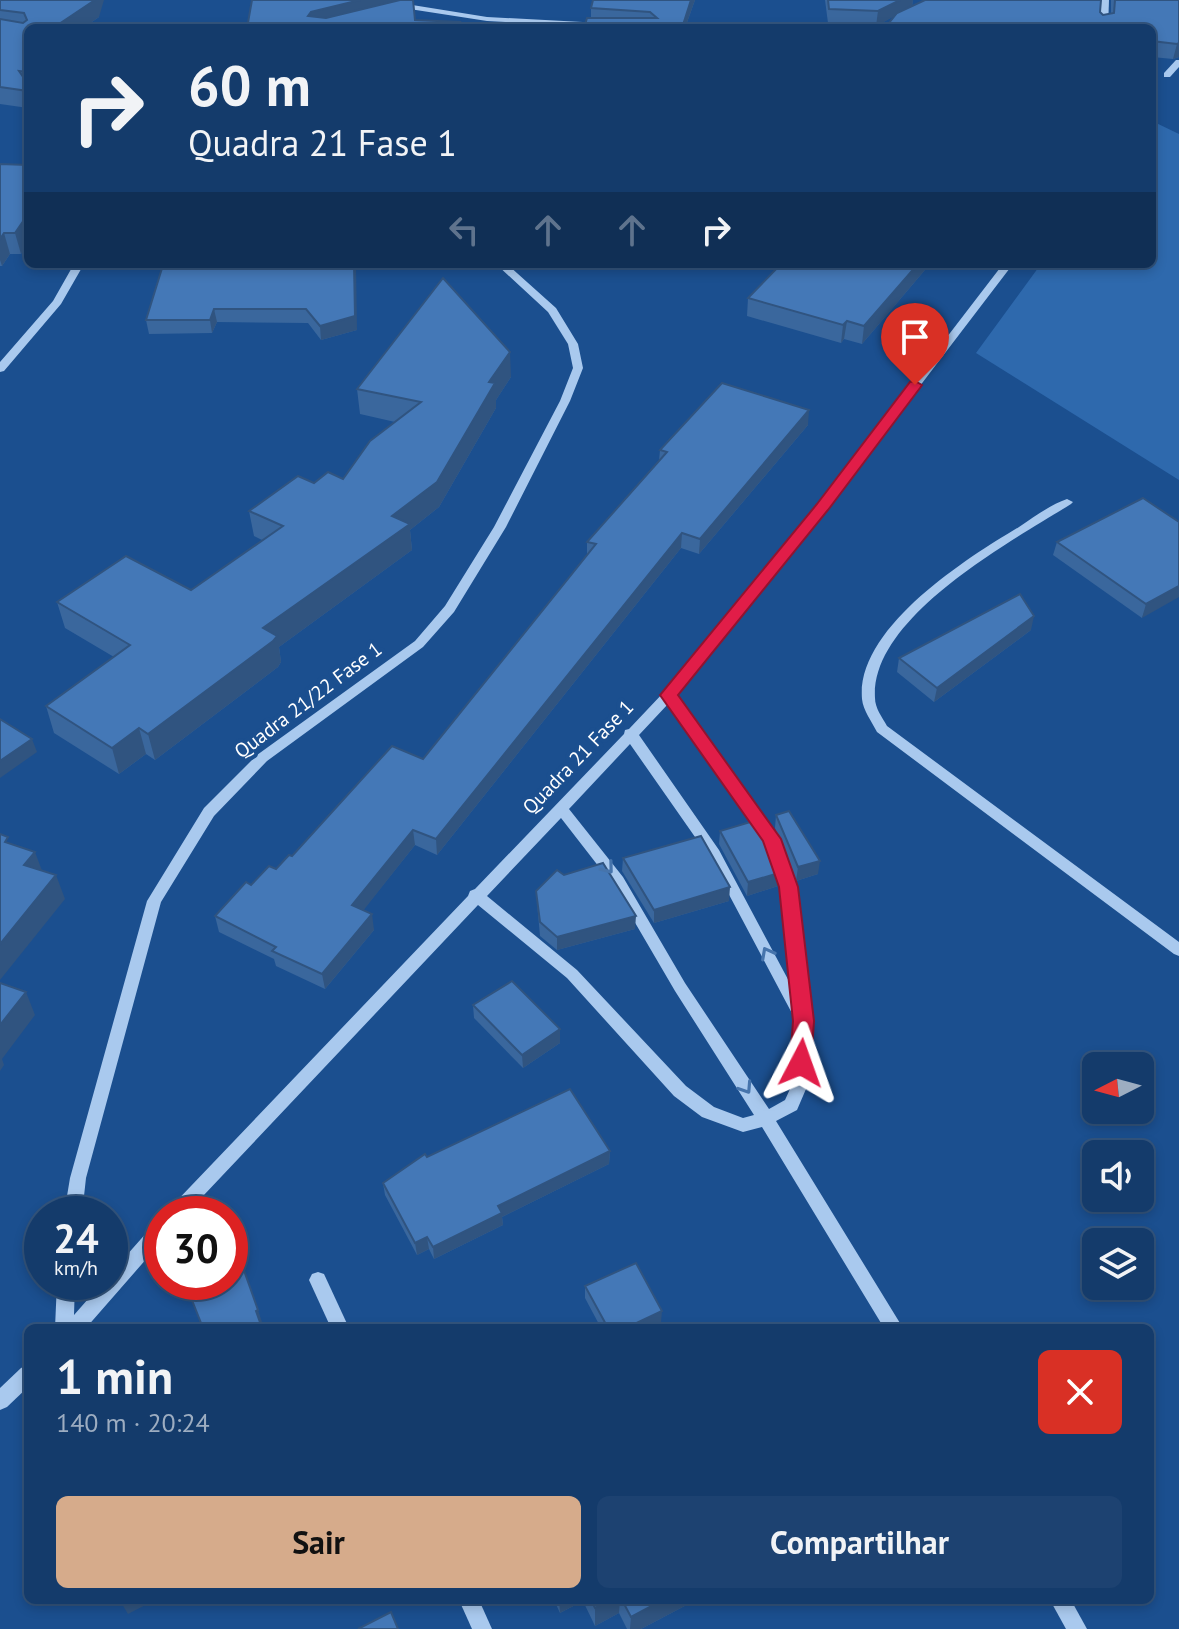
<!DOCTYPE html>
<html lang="pt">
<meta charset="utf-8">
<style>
body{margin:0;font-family:"PT Sans",sans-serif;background:#1d4271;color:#f1f3f6;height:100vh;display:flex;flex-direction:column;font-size:30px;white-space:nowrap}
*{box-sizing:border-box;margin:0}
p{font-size:26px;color:#9dadc1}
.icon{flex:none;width:44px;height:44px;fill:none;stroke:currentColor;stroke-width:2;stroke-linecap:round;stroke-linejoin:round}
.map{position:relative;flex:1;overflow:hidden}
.details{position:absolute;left:24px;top:1324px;width:1130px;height:280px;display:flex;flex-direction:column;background:#143b6b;border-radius:12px;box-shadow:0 4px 12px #0003,0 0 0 2px #33557e}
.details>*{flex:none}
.guide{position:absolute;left:24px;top:24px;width:1132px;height:244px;border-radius:12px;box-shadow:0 4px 12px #0003,0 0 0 2px #33557e;background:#143b6b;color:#f1f3f6;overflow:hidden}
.needle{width:52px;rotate:264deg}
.buttons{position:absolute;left:1082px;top:1052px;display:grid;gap:16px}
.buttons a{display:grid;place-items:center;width:72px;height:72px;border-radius:12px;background:#143b6b;box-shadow:0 4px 12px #0003,0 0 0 2px #33557e;font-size:40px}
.speed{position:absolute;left:24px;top:1196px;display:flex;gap:16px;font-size:40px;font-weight:700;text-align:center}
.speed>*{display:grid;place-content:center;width:104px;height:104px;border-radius:50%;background:#143b6b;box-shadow:0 4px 12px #0003,0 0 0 2px #33557e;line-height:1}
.speed small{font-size:20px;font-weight:400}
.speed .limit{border:12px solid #d22;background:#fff;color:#111}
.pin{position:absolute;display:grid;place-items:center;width:68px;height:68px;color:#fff;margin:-82px -34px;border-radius:50% 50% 50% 0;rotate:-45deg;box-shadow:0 0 8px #0007}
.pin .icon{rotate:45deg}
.me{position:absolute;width:88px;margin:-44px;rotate:4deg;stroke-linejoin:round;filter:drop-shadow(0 0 6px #0008)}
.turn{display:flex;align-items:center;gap:28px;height:168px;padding:0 32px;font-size:36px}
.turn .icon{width:104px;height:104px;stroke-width:2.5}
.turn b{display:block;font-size:56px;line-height:68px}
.lanes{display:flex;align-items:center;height:76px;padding:0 32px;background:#0003;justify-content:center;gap:40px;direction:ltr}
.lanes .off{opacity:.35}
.round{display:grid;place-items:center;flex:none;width:84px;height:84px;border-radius:12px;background:#1d4271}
.head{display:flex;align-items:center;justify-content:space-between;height:136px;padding:0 32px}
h1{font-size:48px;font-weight:600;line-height:60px}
.primary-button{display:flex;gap:16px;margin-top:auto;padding:16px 32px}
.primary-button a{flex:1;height:92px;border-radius:12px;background:#d6ab8b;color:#111;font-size:32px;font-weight:600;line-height:92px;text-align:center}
.primary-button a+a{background:#1d4271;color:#f1f3f6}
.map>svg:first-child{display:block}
</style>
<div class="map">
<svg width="1179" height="1629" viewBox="0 0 1179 1629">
<rect width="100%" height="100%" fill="#1b4f8f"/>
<polygon fill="#2e69ad" points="1152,121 1179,134 1179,480 976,353 1041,264 1152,264"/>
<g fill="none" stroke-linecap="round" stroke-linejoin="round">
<g fill="#a9c9ee" fill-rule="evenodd">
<path d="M930 0H939C922 14 900 28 878 28L898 19Z"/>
<polygon points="1101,0 1109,0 1108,28 1100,28"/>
<polygon points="406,4 487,17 601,23 605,25 601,27 487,21 403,8 403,4"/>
<polygon points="1176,60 1179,60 1179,67 1170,77 1164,77 1164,73"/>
<polygon points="74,264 84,264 61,304 4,371 0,372 0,362 53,301"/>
<polygon points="496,264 507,264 556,308 578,344 583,368 570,401 506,527 454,612 423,647 267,761 214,816 161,902 86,1178 82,1214 64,1214 70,1178 147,901 204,808 257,755 415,641 445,606 494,527 560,401 573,368 568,344 548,312"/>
<path d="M1003 264H1013L826 509 676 695 776 835 795 887 811 1021 806 1089 797 1110 776 1121 903 1328H884L762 1127 743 1132 702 1117 674 1096 567 978 478 905 186 1214H166L169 1209 468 896 470 891 475 889 624 734 625 730 629 729 664 692 818 505ZM668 704 764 841 781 887 791 985 719 850 639 735ZM630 744 709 857 795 1019 790 1089 785 1100 769 1109 685 983 623 877 569 809ZM561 818 613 885 675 991 754 1115 743 1118 714 1107 686 1086 577 970 487 896Z"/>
<path d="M1067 499 1073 502 1071 504C1012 541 870 617 875 698 875 708 882 717 887 726L1179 942V956L1174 954 877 732C872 722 863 710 862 699 856 628 967 558 1019 527 1034 517 1050 505 1067 499Z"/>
<polygon points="162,1220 162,1241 86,1328 55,1328 57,1282 75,1282 74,1315 103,1282 110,1282 110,1274 156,1222"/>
<polygon points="318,1272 324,1274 349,1328 331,1328 309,1280 312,1274"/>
<polygon points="28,1365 28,1387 7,1407 0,1410 0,1388 21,1368"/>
<polygon points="459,1600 479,1600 492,1629 472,1629"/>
<polygon points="1050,1600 1071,1600 1087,1629 1066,1629"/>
</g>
</g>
<g fill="#3a679d">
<polygon points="0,0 99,17 83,28 28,28 28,108 0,104"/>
<polygon points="593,0 695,0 685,28 591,18 591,8"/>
<polygon points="825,0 913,0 912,6 922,2 1100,12 1103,15 1111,13 1111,0 1179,0 1179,57 1173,59 1152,57 1152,28 894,16 876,26 828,23"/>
<polygon points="0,164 28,165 28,243 21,254 10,254 2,266 0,266"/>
<polygon points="205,264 357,330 321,340 308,323 217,322 212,333 149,334 146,320"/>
<polygon points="930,264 862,344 844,339 841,343 747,316 748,298"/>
<polygon points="511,377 496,400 496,408 439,507 410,530 412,550 279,647 281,662 278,667 155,760 146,754 119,774 54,733 46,706 114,657 65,628 57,602 191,590 262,540 254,536 249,511 314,483 343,479 395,422 360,414 357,389"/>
<polygon points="808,425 699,554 681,548 437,855 415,845 363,910 374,930 325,989 276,966 274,959 219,932 215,916 251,885 276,869 423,759 587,555 587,542 659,461 660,450"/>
<polygon points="1179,522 1142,618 1053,555 1057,542"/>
<polygon points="1031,630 934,702 897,672 899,658"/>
<polygon points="776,815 818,874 796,881 775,828"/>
<polygon points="720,831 778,886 747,896 719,844"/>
<polygon points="623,858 729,901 654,923 622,871"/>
<polygon points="536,891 635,929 557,950 540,936"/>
<polygon points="473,1005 560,1043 523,1068 474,1018"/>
<polygon points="610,1151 609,1164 502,1217 503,1225 434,1259 429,1249 417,1255 385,1195 383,1183 427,1157"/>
<polygon points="585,1286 661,1323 650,1328 601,1328 585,1298"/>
<polygon points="554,1600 696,1600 641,1629 627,1629 619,1613 595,1626 583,1601 560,1613"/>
</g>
<g fill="#305480">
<polygon points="95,0 104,0 99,17 83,28 53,28"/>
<polygon points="360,0 412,0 312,25 308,16 311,12"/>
<polygon points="691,0 695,0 685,28 682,28"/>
<polygon points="900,0 913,0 912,7 876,26 878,11"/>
<polygon points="1179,43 1179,57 1173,59 1177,44"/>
<polygon points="27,214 28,243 21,254 15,233"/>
<polygon points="4,233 10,254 2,266 0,260 0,239"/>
<polygon points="354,264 356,264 357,330 321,340 320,326"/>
<polygon points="918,264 930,264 862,344 864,326"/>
<polygon points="214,309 217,322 212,333 210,320"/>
<polygon points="847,321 844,339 841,343 843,325"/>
<polygon points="510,352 511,377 496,400 496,408 439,507 410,530 412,550 279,647 281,662 278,667 155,760 148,734 263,628 392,516 489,382"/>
<polygon points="809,410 808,425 699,554 700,539"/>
<polygon points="682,533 681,548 437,855 436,839"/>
<polygon points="1179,586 1179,597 1142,618 1146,604"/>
<polygon points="1034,616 1031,630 934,702 937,688"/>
<polygon points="139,728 146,754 119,774 112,748"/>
<polygon points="32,739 37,752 0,778 0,761"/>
<polygon points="413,830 415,845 355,921 352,905"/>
<polygon points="35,852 44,876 24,865"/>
<polygon points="820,861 818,874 796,881 798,867"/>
<polygon points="779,873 778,886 747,896 748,882"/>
<polygon points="56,875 65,899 0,980 0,944"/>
<polygon points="730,887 729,901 654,923 654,910"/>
<polygon points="372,914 374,930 325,989 322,974"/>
<polygon points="636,916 635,929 557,950 557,937"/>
<polygon points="26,992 35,1015 2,1059 4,1065 0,1071 0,1025"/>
<polygon points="560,1029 560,1043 523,1068 522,1055"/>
<polygon points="610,1151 609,1164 502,1217 503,1225 434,1259 433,1247 498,1206"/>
<polygon points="427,1237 429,1249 417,1255 415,1243"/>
<polygon points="258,1310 262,1322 259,1323 256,1311"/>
<polygon points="662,1311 661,1323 650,1328 626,1328"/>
<polygon points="130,1600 155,1600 128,1614 122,1604"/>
<polygon points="559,1600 583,1600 583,1601 560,1613"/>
<polygon points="610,1600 620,1600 619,1613 595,1626 595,1608"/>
<polygon points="663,1600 696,1600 641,1629 630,1629 631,1617"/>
</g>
<g fill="#4478b7" stroke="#305480" stroke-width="2">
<polygon points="0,0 95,0 53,28 28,28 28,72 19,71 28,84 28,91 0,87 0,19 23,23 27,20 24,13 0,10"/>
<polygon points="252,0 360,0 311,12 308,16 326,18 400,0 413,0 415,20 460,22 457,28 247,28"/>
<polygon points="593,0 691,0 682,28 584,28 587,18 657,18 650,12 591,8"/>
<polygon points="828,0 900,0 878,11 829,9"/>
<polygon points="925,0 1101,0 1100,12 1103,15 1114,13 1115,0 1179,0 1179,43 1177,44 1152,41 1152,28 885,28 897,13"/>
<polygon points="0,164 28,165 28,214 15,233 4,233 0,239"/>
<polygon points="354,264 355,316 320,326 306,309 214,309 210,320 146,320 163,265"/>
<polygon points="781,264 918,264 864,326 847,321 843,325 748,298"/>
<polygon points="443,278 510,352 489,382 495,383 437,482 392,516 410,524 263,628 277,636 273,641 148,734 139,728 112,748 46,706 130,645 57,602 126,556 191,590 283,526 249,511 298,476 314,483 328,472 343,479 370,441 421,402 357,389"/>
<polygon points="722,383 809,410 700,539 682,533 436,839 413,830 352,905 372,914 322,974 272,951 276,947 215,916 246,882 251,885 269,866 276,869 289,855 292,856 392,746 423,759 596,544 587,542 667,452 660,450"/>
<polygon points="1143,498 1179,522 1179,586 1146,604 1057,542"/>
<polygon points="1020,594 1034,616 937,688 899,658"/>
<polygon points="0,719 32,739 0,761"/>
<polygon points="789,811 820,861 798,867 776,815"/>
<polygon points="757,820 779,873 748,882 720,831"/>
<polygon points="0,834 8,837 5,842 35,852 24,865 56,875 0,944"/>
<polygon points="701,836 730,887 654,910 623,858"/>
<polygon points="603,863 636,916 557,937 540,922 536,891 557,870 564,875"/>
<polygon points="512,981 560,1029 522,1055 473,1005"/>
<polygon points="0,983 26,992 0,1025"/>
<polygon points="570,1089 610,1151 498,1206 502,1213 433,1247 427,1237 415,1243 383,1183 425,1154 427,1157"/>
<polygon points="241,1262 258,1310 256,1311 262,1328 203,1328 186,1285 193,1282 230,1282 230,1267"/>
<polygon points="636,1263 662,1311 626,1328 608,1328 585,1286"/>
<polygon points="120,1600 130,1600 122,1604"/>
<polygon points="591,1600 610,1600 595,1608"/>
<polygon points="622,1600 663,1600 631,1617"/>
<polygon points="391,1612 398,1629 358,1629"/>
</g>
<defs><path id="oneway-chevron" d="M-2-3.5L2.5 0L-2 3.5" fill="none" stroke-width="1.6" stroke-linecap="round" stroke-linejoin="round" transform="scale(2)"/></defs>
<g stroke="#4674ac">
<use href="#oneway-chevron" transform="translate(608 868) rotate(51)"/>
<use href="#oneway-chevron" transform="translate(767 953) rotate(-118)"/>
<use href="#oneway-chevron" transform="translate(746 1088) rotate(57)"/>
</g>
<polygon fill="#e11d48" stroke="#92132f" stroke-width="2" points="915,381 922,385 920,388 828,510 678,695 781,839 798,887 814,1021 811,1063 808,1069 801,1072 793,1069 790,1063 793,1021 779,887 763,841 660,695 817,504 910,382"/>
<g text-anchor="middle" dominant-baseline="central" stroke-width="8" stroke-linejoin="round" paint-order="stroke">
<g font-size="20" fill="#fff" stroke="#1b4f8f">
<text transform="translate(308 700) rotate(-37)">Quadra 21/22 Fase 1</text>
<text transform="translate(578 757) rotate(-46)">Quadra 21 Fase 1</text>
</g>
</g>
</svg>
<div class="buttons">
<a><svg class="needle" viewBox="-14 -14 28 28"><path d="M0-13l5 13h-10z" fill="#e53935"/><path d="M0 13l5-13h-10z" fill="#9dadc1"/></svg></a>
<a><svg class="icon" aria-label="sound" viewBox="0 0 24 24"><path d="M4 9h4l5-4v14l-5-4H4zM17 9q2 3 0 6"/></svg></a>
<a><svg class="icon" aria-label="layers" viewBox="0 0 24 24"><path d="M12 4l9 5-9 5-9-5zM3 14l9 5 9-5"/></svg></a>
</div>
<div class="speed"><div>24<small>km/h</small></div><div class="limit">30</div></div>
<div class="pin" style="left:915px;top:385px;background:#d93025"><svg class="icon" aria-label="arrive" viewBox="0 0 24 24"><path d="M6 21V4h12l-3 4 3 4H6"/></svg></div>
<svg class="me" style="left:801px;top:1063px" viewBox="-20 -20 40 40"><path d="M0-17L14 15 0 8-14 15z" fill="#e11d48" stroke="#fff" stroke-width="4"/></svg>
<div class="guide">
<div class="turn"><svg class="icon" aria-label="right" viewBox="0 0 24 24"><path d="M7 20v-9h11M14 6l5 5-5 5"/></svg><div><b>60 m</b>Quadra 21 Fase 1</div></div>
<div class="lanes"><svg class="icon off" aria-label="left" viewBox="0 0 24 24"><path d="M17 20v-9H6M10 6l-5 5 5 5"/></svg><svg class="icon off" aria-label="ahead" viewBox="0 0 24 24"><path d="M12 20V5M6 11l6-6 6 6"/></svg><svg class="icon off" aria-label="ahead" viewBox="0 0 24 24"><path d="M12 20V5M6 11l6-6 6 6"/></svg><svg class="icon" aria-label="right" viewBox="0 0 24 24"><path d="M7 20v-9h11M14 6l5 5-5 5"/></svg></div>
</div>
<section class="details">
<div class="head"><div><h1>1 min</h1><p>140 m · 20:24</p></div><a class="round" style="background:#d93025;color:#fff"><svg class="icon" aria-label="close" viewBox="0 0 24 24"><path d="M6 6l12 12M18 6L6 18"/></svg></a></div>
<div class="primary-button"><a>Sair</a><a>Compartilhar</a></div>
</section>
</div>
